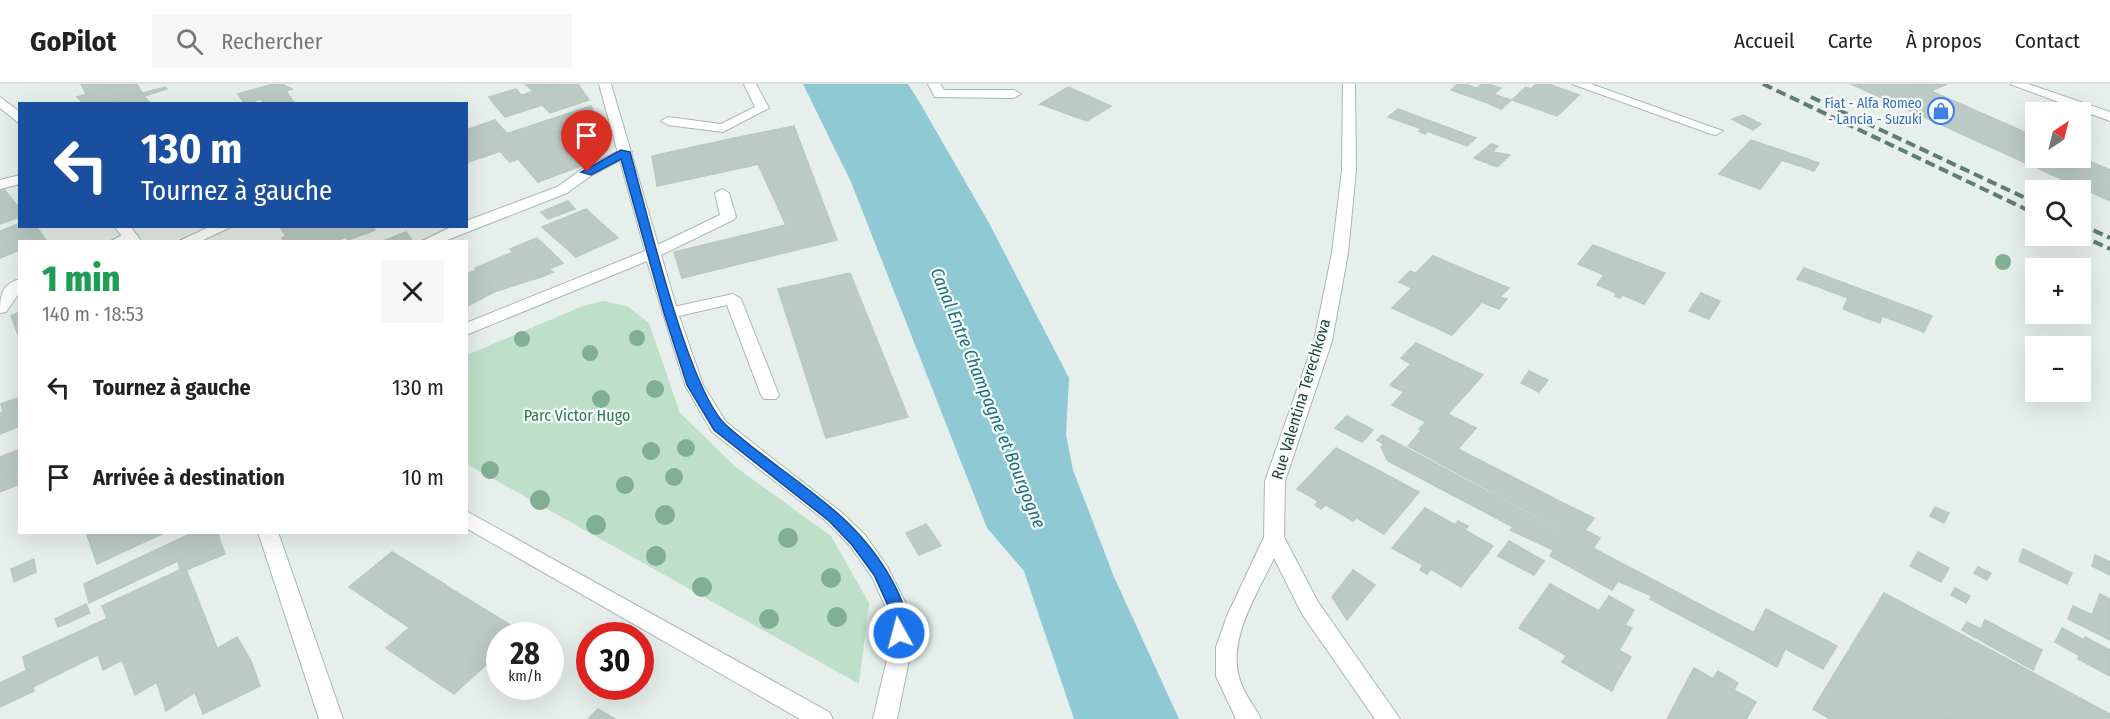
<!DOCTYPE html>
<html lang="fr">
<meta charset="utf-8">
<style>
body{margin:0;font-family:"Fira Sans Condensed",sans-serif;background:#f6f6f6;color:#222;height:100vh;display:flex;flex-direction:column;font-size:22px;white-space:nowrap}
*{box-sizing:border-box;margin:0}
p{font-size:20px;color:#767676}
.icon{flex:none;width:33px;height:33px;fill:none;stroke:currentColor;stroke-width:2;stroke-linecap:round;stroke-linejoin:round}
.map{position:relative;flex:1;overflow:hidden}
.panel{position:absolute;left:18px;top:156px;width:450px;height:294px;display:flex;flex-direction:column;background:#fff;border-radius:0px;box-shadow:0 6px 24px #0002}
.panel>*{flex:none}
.hud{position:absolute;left:18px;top:18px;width:450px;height:126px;border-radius:0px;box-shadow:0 6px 24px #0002;background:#1a4fa0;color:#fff;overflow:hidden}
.needle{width:39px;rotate:35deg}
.tools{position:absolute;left:2025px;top:18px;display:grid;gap:12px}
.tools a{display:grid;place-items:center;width:66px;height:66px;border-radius:0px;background:#fff;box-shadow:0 6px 24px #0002;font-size:30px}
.speed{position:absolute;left:486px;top:538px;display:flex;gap:12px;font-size:30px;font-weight:700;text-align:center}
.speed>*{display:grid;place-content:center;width:78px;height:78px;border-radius:50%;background:#fff;box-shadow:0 6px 24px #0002;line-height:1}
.speed small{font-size:15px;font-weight:400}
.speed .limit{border:9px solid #d22;background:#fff;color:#111}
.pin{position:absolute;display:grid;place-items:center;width:51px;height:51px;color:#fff;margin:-62px -26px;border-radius:50% 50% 50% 0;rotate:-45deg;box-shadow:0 0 6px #0007}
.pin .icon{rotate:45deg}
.me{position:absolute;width:66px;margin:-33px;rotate:353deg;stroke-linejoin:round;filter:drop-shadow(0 0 4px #0008)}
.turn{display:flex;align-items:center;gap:21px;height:126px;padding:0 24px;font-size:27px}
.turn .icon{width:78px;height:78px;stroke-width:2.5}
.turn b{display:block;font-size:42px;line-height:51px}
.round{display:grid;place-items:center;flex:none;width:63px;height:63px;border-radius:0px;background:#f6f6f6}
.summary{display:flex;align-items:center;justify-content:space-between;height:102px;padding:0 24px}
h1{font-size:36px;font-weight:800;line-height:45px;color:#1e9e55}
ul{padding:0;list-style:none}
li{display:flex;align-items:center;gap:18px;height:90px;padding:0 24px}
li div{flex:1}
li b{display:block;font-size:22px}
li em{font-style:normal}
header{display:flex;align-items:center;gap:36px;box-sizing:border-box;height:84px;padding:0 30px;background:#fff;border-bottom:2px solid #e0e0e0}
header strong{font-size:28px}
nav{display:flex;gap:33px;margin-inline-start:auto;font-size:21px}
.search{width:420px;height:54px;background:#f6f6f6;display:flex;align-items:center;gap:15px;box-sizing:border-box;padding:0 21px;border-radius:0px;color:#767676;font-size:22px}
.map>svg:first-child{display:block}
</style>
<header>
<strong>GoPilot</strong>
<div class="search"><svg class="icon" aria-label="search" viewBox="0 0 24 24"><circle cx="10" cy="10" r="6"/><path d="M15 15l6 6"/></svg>Rechercher</div>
<nav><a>Accueil</a><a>Carte</a><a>À propos</a><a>Contact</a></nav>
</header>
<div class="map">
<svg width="2110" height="635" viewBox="0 0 2110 635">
<rect width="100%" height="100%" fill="#e6efeb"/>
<polygon fill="#bfe0c8" points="603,217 627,222 649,239 680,329 737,384 831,452 869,519 859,600 467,380 467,271 583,222"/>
<polygon fill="#8ec9d4" points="803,0 908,0 920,19 989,139 1069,294 1066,351 1073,386 1114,493 1179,635 1074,635 1024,487 987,444 851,98"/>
<g fill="#bbcac4" stroke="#b8c9c2" stroke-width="1.5">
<polygon points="81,0 126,0 86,10"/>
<polygon points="126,0 137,0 142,9 102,20 84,20 77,13"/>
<polygon points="273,0 282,0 292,5 245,20 238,10"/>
<polygon points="525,0 556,0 533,7"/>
<polygon points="556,0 578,0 589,16 550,29 542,21 505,33 494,20"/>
<polygon points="1458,0 1465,0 1499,12 1490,20 1451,6"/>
<polygon points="1482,0 1488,0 1501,4 1494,10 1477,4"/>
<polygon points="1536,0 1548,0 1579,11 1557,32 1512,16 1526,3 1531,5"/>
<polygon points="1851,0 1915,0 2036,53 2036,74 2080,73 2110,86 2110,117"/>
<polygon points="1915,0 1947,0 1931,7"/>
<polygon points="165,3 167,5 144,12 151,20 102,20"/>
<polygon points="1068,3 1111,22 1087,37 1040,20"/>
<polygon points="516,5 521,11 494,20 489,13"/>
<polygon points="286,7 295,20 264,20 261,15"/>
<polygon points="1499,12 1511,16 1501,25 1490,20"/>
<polygon points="591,22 597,34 466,79 466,63"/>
<polygon points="1398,25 1476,54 1467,62 1427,47 1425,50 1419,47 1422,45 1388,33"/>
<polygon points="1743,31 1761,40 1753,46 1732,35"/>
<polygon points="495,36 507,50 466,63 466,46"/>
<polygon points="794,42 837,156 682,194 674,168 786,141 758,80 746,83 734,54"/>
<polygon points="561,46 571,56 564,59 584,81 538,98 518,75 510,78 500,67"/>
<polygon points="734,54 746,83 657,102 652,72"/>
<polygon points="1751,56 1819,79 1814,87 1782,76 1760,105 1719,90"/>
<polygon points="1491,60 1498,62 1492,68 1510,71 1497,83 1474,74"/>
<polygon points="4,105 20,125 20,133 0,140 0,107"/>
<polygon points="568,117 575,125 548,135 541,128"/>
<polygon points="586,125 618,154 576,173 542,143"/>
<polygon points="20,139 20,142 35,142 38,145 0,160 0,147"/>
<polygon points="373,142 375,146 348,156 346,153 334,158 285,158 282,154 286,152 280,143"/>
<polygon points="38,145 46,156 20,158 20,166 0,174 0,160"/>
<polygon points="406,148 412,156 381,158"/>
<polygon points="537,154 563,179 549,185 553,188 541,193 510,165"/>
<polygon points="1593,161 1665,189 1644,220 1623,211 1620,214 1615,212 1616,209 1597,201 1604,191 1578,180"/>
<polygon points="513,168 541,193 494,208 475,184"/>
<polygon points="1433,172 1509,204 1491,222 1416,189"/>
<polygon points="1804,184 1932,232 1924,248 1882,232 1880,239 1843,225 1848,214 1797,195"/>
<polygon points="477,186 494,208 466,223 466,190"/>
<polygon points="1410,187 1416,189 1482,218 1452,251 1392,224 1412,204 1399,198"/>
<polygon points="850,189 908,333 826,354 778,205"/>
<polygon points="1701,209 1720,217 1709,235 1689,227"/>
<polygon points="1500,213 1507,215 1499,225 1491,222"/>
<polygon points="20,228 20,256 11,232"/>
<polygon points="1416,259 1483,291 1448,330 1390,301 1411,280 1401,274"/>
<polygon points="1529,287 1548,296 1539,308 1521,299"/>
<polygon points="1404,308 1476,344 1458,365 1422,346 1419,345 1426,338 1392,321"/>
<polygon points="20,313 20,322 3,328 1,320"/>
<polygon points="20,322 20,342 0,350 0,329"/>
<polygon points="1347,332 1373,346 1365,355 1338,341"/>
<polygon points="1338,341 1365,355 1362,358 1335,344"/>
<polygon points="1419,345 1565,420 1549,439 1408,362 1421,347"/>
<polygon points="1382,351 1494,411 1481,426 1388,377 1381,363 1384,360 1377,356"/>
<polygon points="1336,364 1419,408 1384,450 1357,434 1353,437 1326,421 1321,425 1315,421 1318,417 1297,405"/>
<polygon points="20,365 20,386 0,394 0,373"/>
<polygon points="20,386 20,400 0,408 0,394"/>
<polygon points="1494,411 1564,449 1553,466 1510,446 1513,443 1481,426"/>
<polygon points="1565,420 1594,434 1578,455 1549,439"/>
<polygon points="1935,423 1949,429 1944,439 1930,432"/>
<polygon points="1425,424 1455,441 1458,437 1468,442 1465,446 1493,462 1461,503 1431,485 1427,490 1420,486 1423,481 1392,464"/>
<polygon points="926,440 941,462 919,471 906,449"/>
<polygon points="1585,446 1600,454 1594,463 1578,455"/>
<polygon points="86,448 166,448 97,480"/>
<polygon points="194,448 218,448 220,457 89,519 84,500"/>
<polygon points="1564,449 1785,565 1777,583 1650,515 1652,512 1618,497 1612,506 1550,472"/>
<polygon points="220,457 225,470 186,486 194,505 111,546 102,522 180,486 178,477"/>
<polygon points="1509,457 1544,477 1534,491 1498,472"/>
<polygon points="2023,465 2072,489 2067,500 2019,477"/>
<polygon points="392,468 446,501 401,538 349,503"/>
<polygon points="1918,468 1949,484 1941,498 1910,482"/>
<polygon points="2095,471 2110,478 2110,491 2092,482"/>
<polygon points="34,475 36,488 14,498 11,485"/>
<polygon points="1978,483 1991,489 1987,496 1974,489"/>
<polygon points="1353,486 1375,501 1347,536 1332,513"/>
<polygon points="1550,500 1599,527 1609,512 1634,526 1625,541 1632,544 1619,566 1631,573 1618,595 1570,567 1567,572 1519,544"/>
<polygon points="446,501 453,506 410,544 401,538"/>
<polygon points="1955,504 1970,512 1966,519 1951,511"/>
<polygon points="194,505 217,564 135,611 122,576 103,586 98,571 116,562 111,546"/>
<polygon points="453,506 522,548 517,552 500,552 500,568 454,610 386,564"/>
<polygon points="1884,509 2110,630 2110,635 1945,635 1844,574"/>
<polygon points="2100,510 2110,515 2110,556 2068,535 2073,522 2092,531"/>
<polygon points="86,520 90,529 58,543 55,535"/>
<polygon points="1766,525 1837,562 1823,585 1754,548"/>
<polygon points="106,535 111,546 26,586 23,573"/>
<polygon points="1985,536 2042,566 2033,586 1962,546 1967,538 1981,545"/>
<polygon points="2062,544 2084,556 2080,572 2055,558"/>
<polygon points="111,546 116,562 77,581 73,564"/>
<polygon points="237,553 251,577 260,602 203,630 195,608 166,627 157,599"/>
<polygon points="2085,553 2110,566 2110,592 2078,575"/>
<polygon points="73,564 77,581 33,603 34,607 0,623 0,599"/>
<polygon points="1570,567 1618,595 1612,607 1562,578"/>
<polygon points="1844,574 1946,634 1945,635 1830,635 1813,625"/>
<polygon points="1694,584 1713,595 1718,587 1738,599 1734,606 1756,618 1746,635 1667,635"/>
<polygon points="598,625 615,635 588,635"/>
</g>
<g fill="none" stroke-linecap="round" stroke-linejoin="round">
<defs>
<g id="service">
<polygon points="744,0 756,0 769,24 723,48 668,41 661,37 668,33 721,40 755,23"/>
<polygon points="1572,0 1591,0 1723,47 1716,51 1711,50"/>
<polygon points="2010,0 2028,0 2110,28 2110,37"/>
<polygon points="940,6 1014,6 1021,10 1014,14 935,13 935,7"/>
<polygon points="625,64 632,68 630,71 592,91 567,109 442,158 420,158 453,142 466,142 466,137 557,103 582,85"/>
<polygon points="20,91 20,100 0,105 0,96"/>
<polygon points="722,105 729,109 736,133 733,136 659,172 647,172 645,169 647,166 720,131 715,109"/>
<polygon points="211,142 233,142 199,158 177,158"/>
<polygon points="130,147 135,149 138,152 135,155 109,158"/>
<path d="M20 195V208L6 228 0 229C0 212 1 200 20 195Z"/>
<polygon points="733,210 741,215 779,311 776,315 764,315 761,311 727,221 670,234 662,229 664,225"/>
</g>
<g id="minor">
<polygon points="599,0 611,0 678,229 703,301 726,338 841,428 865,451 887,482 909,526 910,571 897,635 873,635 888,571 887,526 872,493 851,463 827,438 712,348 685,301 647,177 466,251 466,239 645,167"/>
<polygon points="928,0 940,0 947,10 945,13 935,13"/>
<path d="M1343 0H1355L1356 86 1348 169 1332 257 1285 397 1284 453 1318 518 1400 635H1375L1302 530 1274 474C1258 508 1228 554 1239 593 1243 609 1254 621 1261 635H1236L1216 592V563L1227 532 1264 453 1265 397 1314 257 1332 169 1342 86Z"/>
<polygon points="258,448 278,448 343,635 319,635"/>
</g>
<g id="secondary">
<polygon points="0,13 20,28 20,40 0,24"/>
<polygon points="114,142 130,142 142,158 126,158"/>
<polygon points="466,427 829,628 833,635 800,635 466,444"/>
</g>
</defs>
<use href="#service" stroke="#a8b8b2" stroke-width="2"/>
<use href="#minor" stroke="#a8b8b2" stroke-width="2"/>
<use href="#secondary" stroke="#a4bbb3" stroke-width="2"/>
<use href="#service" fill="#fff" fill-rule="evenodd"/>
<use href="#minor" fill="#fff" fill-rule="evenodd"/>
<use href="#secondary" fill="#fff" fill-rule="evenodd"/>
<g stroke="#5f7d75" stroke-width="4" stroke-dasharray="10 5" stroke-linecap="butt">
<polyline points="1763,0 2036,130"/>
<polyline points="1811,13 2036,119"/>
<polyline points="2080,140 2110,154"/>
<polyline points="2080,151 2110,165"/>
</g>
</g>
<g fill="#80af93">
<circle cx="2003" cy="178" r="8"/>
<circle cx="637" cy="254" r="8"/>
<circle cx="522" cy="255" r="8"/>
<circle cx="590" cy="269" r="8"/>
<circle cx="655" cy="305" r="9"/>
<circle cx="601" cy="315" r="9"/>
<circle cx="686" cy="364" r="9"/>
<circle cx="651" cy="367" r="9"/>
<circle cx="490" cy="386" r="9"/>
<circle cx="674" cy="393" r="9"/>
<circle cx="625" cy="401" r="9"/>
<circle cx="540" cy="416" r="10"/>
<circle cx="665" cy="431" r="10"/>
<circle cx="596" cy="441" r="10"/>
<circle cx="788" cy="454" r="10"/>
<circle cx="656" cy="472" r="10"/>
<circle cx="831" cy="494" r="10"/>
<circle cx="702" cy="503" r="10"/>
<circle cx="837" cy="533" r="10"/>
<circle cx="769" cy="535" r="10"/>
</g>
<path fill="#1a73e8" stroke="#114b97" stroke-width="1.5" d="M621 66 630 68C646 125 688 306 726 341 789 398 857 425 897 506 904 521 912 538 904 553H893L890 526 874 491 852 461 829 437 714 346 687 301 664 229 621 75 591 91 581 88Z"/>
<defs>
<symbol id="shop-ring" viewBox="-11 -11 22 22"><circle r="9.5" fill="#f7fbf9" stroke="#3f7fe0" stroke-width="1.5"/><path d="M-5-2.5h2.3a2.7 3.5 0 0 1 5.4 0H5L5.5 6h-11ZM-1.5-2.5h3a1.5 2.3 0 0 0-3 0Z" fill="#3f7fe0"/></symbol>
</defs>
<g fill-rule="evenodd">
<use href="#shop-ring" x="1926" y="12" width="30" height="30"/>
</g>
<g text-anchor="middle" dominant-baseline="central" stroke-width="4.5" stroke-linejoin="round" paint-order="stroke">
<g font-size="14" fill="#366cbe" stroke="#f7fbf9" text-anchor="end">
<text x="1922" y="19">Fiat - Alfa Romeo<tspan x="1922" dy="16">- Lancia - Suzuki</tspan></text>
</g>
<g font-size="16" fill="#24423a" stroke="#f7fbf9">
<text transform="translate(1301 315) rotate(-73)">Rue Valentina Terechkova</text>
</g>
<g font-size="16" fill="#2d7a4b" stroke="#f7fbf9">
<text x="577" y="331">Parc Victor Hugo</text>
</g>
<g font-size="18" font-style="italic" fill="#1c6f80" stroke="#f7fbf9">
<text transform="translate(988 314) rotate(68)">Canal Entre Champagne et Bourgogne</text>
</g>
</g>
</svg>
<div class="tools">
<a><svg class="needle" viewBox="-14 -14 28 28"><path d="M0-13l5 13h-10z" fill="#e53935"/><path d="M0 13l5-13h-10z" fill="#767676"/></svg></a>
<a><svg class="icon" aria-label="search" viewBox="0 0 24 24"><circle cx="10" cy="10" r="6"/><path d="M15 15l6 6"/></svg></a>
<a>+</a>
<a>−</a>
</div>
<div class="speed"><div>28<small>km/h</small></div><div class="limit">30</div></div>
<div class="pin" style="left:587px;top:88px;background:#d93025"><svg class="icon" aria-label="arrive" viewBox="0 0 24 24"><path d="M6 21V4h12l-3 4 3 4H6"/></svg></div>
<svg class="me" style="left:899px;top:549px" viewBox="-20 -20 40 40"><circle r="17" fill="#1a73e8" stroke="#fff" stroke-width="3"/><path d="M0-11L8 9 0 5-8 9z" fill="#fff"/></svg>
<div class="hud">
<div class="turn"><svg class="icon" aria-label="left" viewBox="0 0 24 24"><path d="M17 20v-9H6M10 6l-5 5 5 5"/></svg><div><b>130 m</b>Tournez à gauche</div></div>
</div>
<section class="panel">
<div class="summary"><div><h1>1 min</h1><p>140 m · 18:53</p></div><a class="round"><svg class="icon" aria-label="close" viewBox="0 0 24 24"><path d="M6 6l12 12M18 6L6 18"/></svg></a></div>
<ul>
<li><svg class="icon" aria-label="left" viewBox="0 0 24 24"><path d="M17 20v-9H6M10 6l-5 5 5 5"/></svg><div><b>Tournez à gauche</b></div><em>130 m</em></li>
<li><svg class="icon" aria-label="arrive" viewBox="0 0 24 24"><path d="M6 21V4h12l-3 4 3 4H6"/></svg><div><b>Arrivée à destination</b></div><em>10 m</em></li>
</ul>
</section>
</div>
